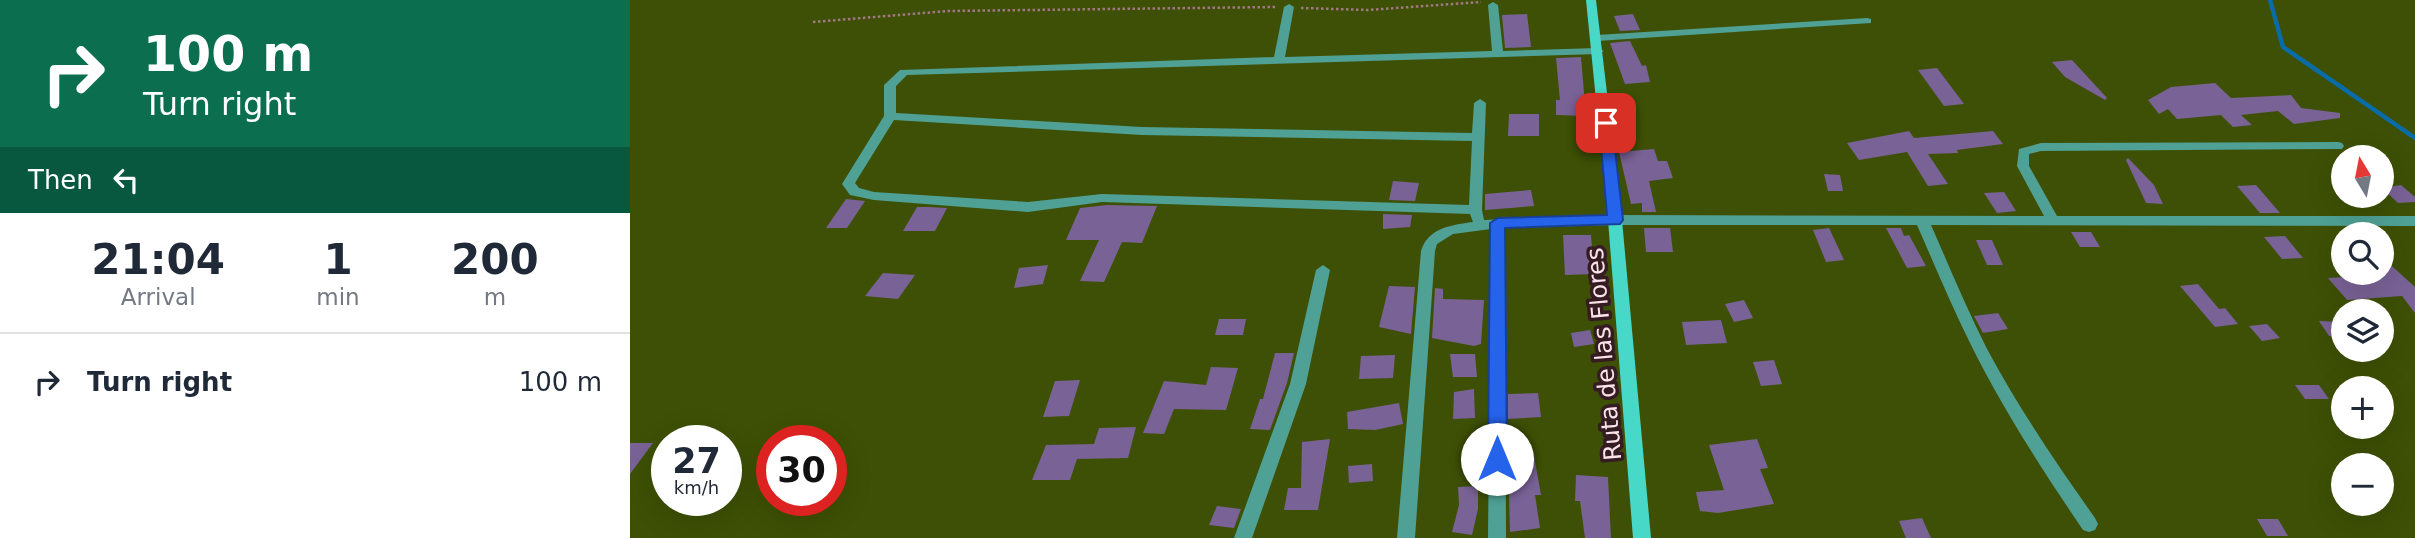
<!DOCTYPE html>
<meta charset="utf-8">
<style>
body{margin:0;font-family:"DejaVu Sans",sans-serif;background:#f2f2f3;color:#1f2937;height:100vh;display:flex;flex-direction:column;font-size:26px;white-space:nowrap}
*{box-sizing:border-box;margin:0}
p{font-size:23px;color:#747a83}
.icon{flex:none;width:38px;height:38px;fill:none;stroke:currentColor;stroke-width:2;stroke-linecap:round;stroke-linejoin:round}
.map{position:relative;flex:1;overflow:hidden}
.panel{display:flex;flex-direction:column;background:#fff;width:630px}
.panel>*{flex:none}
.guide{background:#0b6e4f;color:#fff;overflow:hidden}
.needle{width:46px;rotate:350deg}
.fabs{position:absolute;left:1701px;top:145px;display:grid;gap:14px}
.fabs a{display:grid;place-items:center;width:63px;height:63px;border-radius:50%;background:#fff;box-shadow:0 7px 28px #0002;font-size:35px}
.speed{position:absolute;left:21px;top:425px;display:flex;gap:14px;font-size:35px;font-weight:700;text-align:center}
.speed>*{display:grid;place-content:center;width:91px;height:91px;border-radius:50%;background:#fff;box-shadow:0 7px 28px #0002;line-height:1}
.speed small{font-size:18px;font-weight:400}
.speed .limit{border:10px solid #d22;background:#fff;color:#111}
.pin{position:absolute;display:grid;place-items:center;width:60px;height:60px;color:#fff;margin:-30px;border-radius:14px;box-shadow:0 4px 10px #0006}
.me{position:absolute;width:77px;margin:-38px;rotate:0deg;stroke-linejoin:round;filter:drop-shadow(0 0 5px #0008)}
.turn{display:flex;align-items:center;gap:24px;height:147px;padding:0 28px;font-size:32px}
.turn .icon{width:91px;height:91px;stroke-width:2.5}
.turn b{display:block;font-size:49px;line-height:60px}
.then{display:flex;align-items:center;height:66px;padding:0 28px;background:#0003;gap:14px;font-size:26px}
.eta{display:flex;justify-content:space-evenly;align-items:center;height:119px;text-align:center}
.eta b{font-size:42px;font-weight:700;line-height:49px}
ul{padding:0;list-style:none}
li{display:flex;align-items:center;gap:21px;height:98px;padding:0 28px;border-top:2px solid #e0e1e3}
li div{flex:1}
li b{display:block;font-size:26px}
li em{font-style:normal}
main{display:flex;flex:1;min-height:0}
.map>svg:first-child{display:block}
</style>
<main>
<section class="panel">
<div class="guide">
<div class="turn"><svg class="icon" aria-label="right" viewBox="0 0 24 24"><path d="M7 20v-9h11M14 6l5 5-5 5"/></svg><div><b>100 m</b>Turn right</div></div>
<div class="then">Then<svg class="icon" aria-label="left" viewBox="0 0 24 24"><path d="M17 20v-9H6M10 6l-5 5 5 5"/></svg></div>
</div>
<div class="eta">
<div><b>21:04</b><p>Arrival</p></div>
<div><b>1</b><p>min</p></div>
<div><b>200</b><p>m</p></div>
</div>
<ul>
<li><svg class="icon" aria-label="right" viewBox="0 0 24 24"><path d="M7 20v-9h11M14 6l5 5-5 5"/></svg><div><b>Turn right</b></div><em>100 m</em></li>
</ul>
</section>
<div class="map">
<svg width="1785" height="538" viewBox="0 0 1785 538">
<rect width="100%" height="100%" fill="#602838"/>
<path fill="#3e5005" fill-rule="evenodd" d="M0 0H1785V538H0ZM1713 158H1752V196H1713ZM1713 234H1752V273H1713ZM1713 312H1752V350H1713ZM1713 388H1752V427H1713ZM37 441H96V500H37ZM142 441H201V500H142ZM1713 466H1752V504H1713Z"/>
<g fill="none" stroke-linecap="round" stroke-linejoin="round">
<polyline stroke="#096ca6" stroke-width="4.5" points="1640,0 1653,47 1785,138"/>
</g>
<g fill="#796296">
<polygon points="897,14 901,47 875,48 872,15"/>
<polygon points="1003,14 1010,30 990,31 984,16"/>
<polygon points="1000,41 1012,66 1016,65 1020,82 995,84 980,43"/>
<polygon points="951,57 956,116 926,115 926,100 930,100 926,58"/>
<polygon points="1442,60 1477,98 1475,100 1435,77 1422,62"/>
<polygon points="1307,68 1334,104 1314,106 1288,70"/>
<polygon points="1585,83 1601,98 1661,95 1671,108 1710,113 1710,118 1664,124 1648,111 1611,115 1622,125 1603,127 1591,115 1547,119 1538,109 1529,114 1518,100 1541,87"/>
<polygon points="879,114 909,114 909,136 878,136"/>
<polygon points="1279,131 1284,138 1363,131 1373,144 1327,150 1328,153 1298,154 1318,184 1298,186 1277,152 1229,160 1217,143"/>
<polygon points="1024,149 1028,161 1037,161 1043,178 1019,181 1026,212 1012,212 1012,203 1001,204 989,152"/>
<polygon points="1498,158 1524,185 1533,204 1516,203 1496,160"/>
<polygon points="1194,174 1210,175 1213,191 1198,191"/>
<polygon points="763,181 789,183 785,201 759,200"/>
<polygon points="1626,185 1650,213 1630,213 1607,186"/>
<polygon points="1771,185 1785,197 1785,202 1768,203 1752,188"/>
<polygon points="901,190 904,206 855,210 855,194"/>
<polygon points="1374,192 1386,211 1367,213 1354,193"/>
<polygon points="216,199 235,201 217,228 196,228"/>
<polygon points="477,205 527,206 512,243 492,242 474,282 450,281 469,240 436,240 450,208"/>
<polygon points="287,207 298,207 317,208 305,231 273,231"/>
<polygon points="753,214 782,215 780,227 753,229"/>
<polygon points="1014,228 1040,228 1043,252 1016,252"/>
<polygon points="1199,228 1214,260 1196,262 1183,230"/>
<polygon points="1256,228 1271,228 1274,236 1279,235 1296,266 1277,268"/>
<polygon points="1441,232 1461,232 1470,247 1450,247"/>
<polygon points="933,235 961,235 964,274 935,275"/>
<polygon points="1655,236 1673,258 1652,259 1634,237"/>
<polygon points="1346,240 1362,240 1373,265 1357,265"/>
<polygon points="1752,257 1785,287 1785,313 1772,296 1717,300 1698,278 1752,275"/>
<polygon points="418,265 413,284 384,288 389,268"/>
<polygon points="253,273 285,275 268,299 235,296"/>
<polygon points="1568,284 1589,309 1595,308 1608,324 1585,327 1550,286"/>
<polygon points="759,286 785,287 781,334 749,327"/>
<polygon points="805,288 813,289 813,299 854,300 851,344 844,346 802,338"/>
<polygon points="1114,300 1123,318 1104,322 1095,304"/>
<polygon points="1368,313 1378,329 1353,333 1344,316"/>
<polygon points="589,319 616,319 613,335 585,335"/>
<polygon points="1091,320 1097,343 1056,345 1052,322"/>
<polygon points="1689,321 1713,322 1713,337 1699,336"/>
<polygon points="1637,324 1650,338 1632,341 1619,326"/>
<polygon points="960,330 964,344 944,347 941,333"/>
<polygon points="645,353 664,353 657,383 640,430 620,429 630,399 633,399"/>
<polygon points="820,354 845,354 847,377 823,377"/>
<polygon points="765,355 763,378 729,379 731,356"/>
<polygon points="1144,360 1152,384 1131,386 1123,362"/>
<polygon points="581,367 608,368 596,410 544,409 534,434 513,433 534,381 576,385"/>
<polygon points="450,380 439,416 413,417 425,381"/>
<polygon points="1665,385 1689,385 1699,399 1675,399"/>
<polygon points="844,389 845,418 823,419 824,392"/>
<polygon points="908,393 911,417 878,419 878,394"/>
<polygon points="769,403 773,424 745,430 718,429 717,412"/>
<polygon points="506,427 498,458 447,459 440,480 402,480 416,445 464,444 469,428"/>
<polygon points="700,439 688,510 654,510 658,488 671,488 672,442"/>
<polygon points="1127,439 1138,468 1130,469 1144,504 1088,513 1070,511 1066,492 1094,490 1079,445"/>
<polygon points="0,443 23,443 0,474"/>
<polygon points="903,450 911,495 905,495 910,528 880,532 878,453"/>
<polygon points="742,464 743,481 719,483 718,466"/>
<polygon points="946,475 978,477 981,538 955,538 950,501 945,501"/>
<polygon points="848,486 848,509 842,535 822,532 829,505 828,487"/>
<polygon points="587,506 611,509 604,528 579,525"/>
<polygon points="1292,518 1301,538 1276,538 1269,521"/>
<polygon points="1627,519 1648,519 1658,536 1637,536"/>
</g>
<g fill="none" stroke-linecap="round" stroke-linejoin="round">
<g stroke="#a27884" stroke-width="2.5" stroke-dasharray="2.5 2.5" stroke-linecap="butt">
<polyline points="671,8 738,10 851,2"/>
<polyline points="183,22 318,11 646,7"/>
</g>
<g fill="#4fa195" fill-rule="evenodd">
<path d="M863 2 868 5 873 51 968 48 974 51 968 54 277 75 266 86V113L512 127 842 133 844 103 850 99 856 103 852 210 854 220 985 215 1414 216 1387 166 1389 149 1411 143 1708 142 1712 143 1714 146 1712 149 1411 151 1399 154V166L1427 216H1785V226L1301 225C1319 266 1336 307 1356 347 1388 407 1426 463 1465 518L1468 524 1465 530 1459 532 1453 530C1413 471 1374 411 1342 347 1322 307 1305 266 1287 225H985L875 228 876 538H858L861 229 823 234 807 244 805 251 785 538H767L791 251C798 228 821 225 843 222L840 214 472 202 398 212 244 200 220 195 212 184 254 116V85L270 70 644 57 654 7 659 4 664 7 655 57 862 51 858 5ZM264 120 512 135 842 141 839 205 472 194 398 202 244 192 229 188 225 183Z"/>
<polygon points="1237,18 1241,19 1241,23 967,41 962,38 967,35"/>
<polygon points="693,265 700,270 676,384 622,538 604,538 660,384 686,270"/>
</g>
<polygon fill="#48d8c7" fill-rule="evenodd" points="956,0 966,0 992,220 1021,538 1003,538 978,220"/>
</g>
<polygon fill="#2563eb" stroke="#184099" stroke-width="2" points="976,119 982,123 993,220 990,224 875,228 877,459 874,465 860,465 858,459 860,223 868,218 977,215 969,123"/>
<g text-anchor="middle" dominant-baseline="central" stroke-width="7" stroke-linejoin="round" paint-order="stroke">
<g font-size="24" fill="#fae4e9" stroke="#351b22">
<text transform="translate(974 354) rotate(-95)">Ruta de las Flores</text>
</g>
</g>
</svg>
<div class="fabs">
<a><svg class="needle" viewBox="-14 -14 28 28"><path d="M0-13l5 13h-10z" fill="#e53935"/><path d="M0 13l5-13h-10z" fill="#747a83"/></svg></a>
<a><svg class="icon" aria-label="search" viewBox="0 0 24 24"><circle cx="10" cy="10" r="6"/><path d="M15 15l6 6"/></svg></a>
<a><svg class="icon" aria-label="layers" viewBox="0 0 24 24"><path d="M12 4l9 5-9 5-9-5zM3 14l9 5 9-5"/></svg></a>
<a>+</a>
<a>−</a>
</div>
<div class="speed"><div>27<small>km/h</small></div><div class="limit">30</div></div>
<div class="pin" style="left:976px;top:123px;background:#d93025"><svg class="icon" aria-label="arrive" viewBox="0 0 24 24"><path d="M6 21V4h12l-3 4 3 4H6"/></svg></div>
<svg class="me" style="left:867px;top:459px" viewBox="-20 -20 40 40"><circle r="19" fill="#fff"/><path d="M0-13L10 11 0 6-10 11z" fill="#2563eb"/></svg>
</div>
</main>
